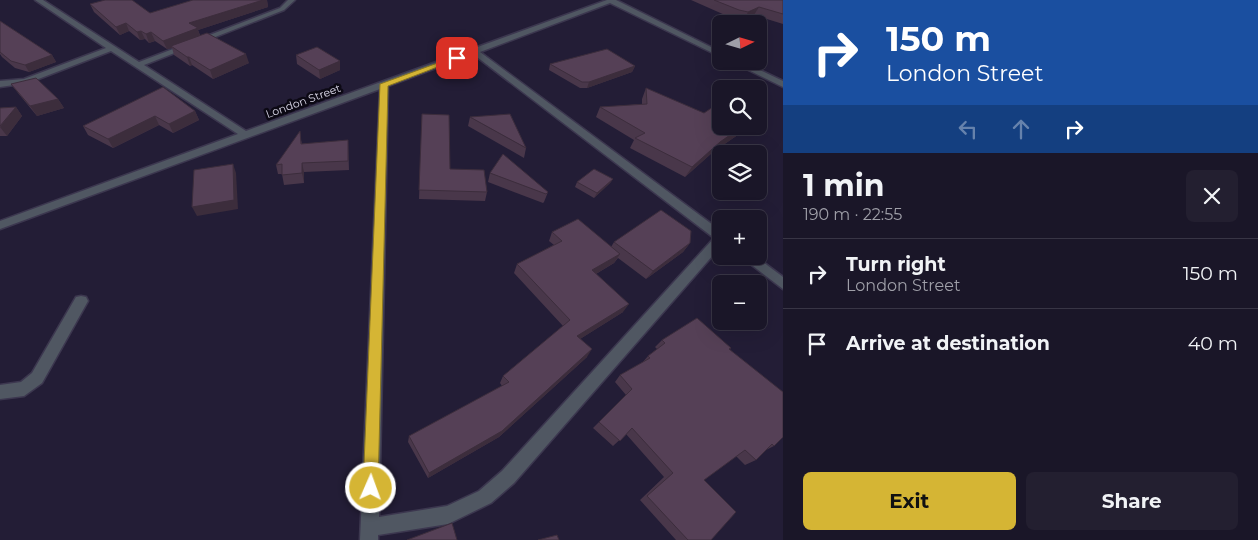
<!DOCTYPE html>
<meta charset="utf-8">
<style>
body{margin:0;font-family:Montserrat,sans-serif;background:#231f30;color:#f1f3f6;height:100vh;display:flex;flex-direction:column;font-size:19px;white-space:nowrap}
*{box-sizing:border-box;margin:0}
p{font-size:16px;color:#9f9fa8}
.icon{flex:none;width:28px;height:28px;fill:none;stroke:currentColor;stroke-width:2;stroke-linecap:round;stroke-linejoin:round}
.map{position:relative;flex:1;overflow:hidden}
.drawer{display:flex;flex-direction:column;background:#1a1628;width:475px}
.drawer>*{flex:none}
.guide{background:#1a4fa0;color:#fff;overflow:hidden}
.needle{width:32px;rotate:85deg}
.tools{position:absolute;left:712px;top:15px;display:grid;gap:10px}
.tools a{display:grid;place-items:center;width:55px;height:55px;border-radius:8px;background:#1a1628;box-shadow:0 5px 20px #0002,0 0 0 1px #383545;font-size:25px}
.pin{position:absolute;display:grid;place-items:center;width:42px;height:42px;color:#fff;margin:-21px;border-radius:10px;box-shadow:0 2px 8px #0006}
.me{position:absolute;width:55px;margin:-28px;rotate:2deg;stroke-linejoin:round;filter:drop-shadow(0 0 4px #0008)}
.turn{display:flex;align-items:center;gap:18px;height:105px;padding:0 20px;font-size:22px}
.turn .icon{width:65px;height:65px;stroke-width:2.5}
.turn b{display:block;font-size:35px;line-height:42px}
.lanes{display:flex;align-items:center;height:48px;padding:0 20px;background:#0003;justify-content:center;gap:25px;direction:ltr}
.lanes .off{opacity:.35}
.round{display:grid;place-items:center;flex:none;width:52px;height:52px;border-radius:8px;background:#231f30}
.headline{display:flex;align-items:center;justify-content:space-between;height:85px;padding:0 20px}
h1{font-size:30px;font-weight:700;line-height:38px}
.primary-button{display:flex;gap:10px;margin-top:auto;padding:10px 20px}
.primary-button a{flex:1;height:58px;border-radius:8px;background:#d5b534;color:#111;font-size:20px;font-weight:700;line-height:58px;text-align:center}
.primary-button a+a{background:#231f30;color:#f1f3f6}
ul{padding:0;list-style:none}
li{display:flex;align-items:center;gap:15px;height:70px;padding:0 20px;border-top:1px solid #383545}
li div{flex:1}
li b{display:block;font-size:19px}
li em{font-style:normal}
main{display:flex;flex:1;min-height:0}
.map>svg:first-child{display:block}
</style>
<main>
<div class="map">
<svg width="783" height="540" viewBox="0 0 783 540">
<rect width="100%" height="100%" fill="#231d36"/>
<g fill="none" stroke-linecap="round" stroke-linejoin="round">
<defs>
<g id="minor">
<path d="M35 0H43L139 62 280 8 288 0H295L284 10 144 65 246 131 607 0H616L721 52V57L610 3 480 52 721 231V246L514 483 491 503 448 524 378 535V540H360L380 89 0 229V221L238 134 111 51 28 83 0 87V81L24 79 106 48ZM473 54 714 238 502 471 479 491 447 506 379 517 388 86Z"/>
<polygon points="730,61 741,61 783,81 783,87"/>
<polygon points="740,256 755,256 783,277 783,289"/>
<polygon points="81,296 86,297 88,301 42,383 24,396 0,399 0,385 21,382 32,373 76,297"/>
</g>
</defs>
<use href="#minor" stroke="#3c374f" stroke-width="3"/>
<use href="#minor" fill="#505762" fill-rule="evenodd"/>
</g>
<g fill="#49374a">
<polygon points="193,0 267,0 268,7 198,30 200,35 249,63 213,79 192,65 190,66 174,55 172,48 167,49 155,41 149,43 145,39 140,40 129,31 120,35 94,12 90,4 150,13"/>
<polygon points="691,0 783,0 783,24 754,15 744,20 734,19"/>
<polygon points="0,21 52,55 56,62 29,72 15,68 2,57 0,54"/>
<polygon points="296,55 340,70 320,79 297,64"/>
<polygon points="550,64 635,66 632,72 587,88 580,88 549,70"/>
<polygon points="11,84 58,99 64,108 37,116 18,93"/>
<polygon points="646,88 721,126 747,126 742,132 713,152 685,177 630,148 634,140 596,117 600,107 642,104 642,99"/>
<polygon points="16,107 22,116 7,136 0,136 0,108"/>
<polygon points="195,111 199,120 173,133 159,125 113,148 88,135 83,126"/>
<polygon points="422,114 450,169 487,192 485,201 419,199"/>
<polygon points="470,117 526,148 524,158 468,126"/>
<polygon points="301,140 302,144 348,140 349,170 304,172 304,183 284,185 282,174 278,174 276,165"/>
<polygon points="490,173 548,192 544,202 543,203 488,182"/>
<polygon points="613,179 610,183 594,198 575,187 577,182"/>
<polygon points="552,232 611,247 614,242 690,243 683,252 646,279 618,258 614,263 596,274 623,312 580,339 587,357 499,437 428,478 408,442 409,436 502,386 500,383 503,376 563,326 514,273 517,264 554,245 549,241"/>
<polygon points="662,340 730,349 774,446 766,450 756,460 745,465 736,456 704,480 711,540 676,540 640,500 664,477 626,434 613,446 593,428 626,395 615,382 620,375 642,363 648,356 657,349 655,347"/>
</g>
<g fill="#3c2d3c">
<polygon points="263,0 267,0 268,7 198,30 200,36 171,46 172,48 167,49 163,41 189,23"/>
<polygon points="759,7 754,15 744,20 748,12"/>
<polygon points="126,23 129,31 120,35 116,27"/>
<polygon points="141,31 145,39 140,40 137,32"/>
<polygon points="151,32 155,41 149,43 146,34"/>
<polygon points="246,54 249,63 213,79 210,70"/>
<polygon points="52,55 56,62 29,72 25,65"/>
<polygon points="187,57 189,57 192,65 190,66"/>
<polygon points="340,61 340,70 320,79 319,70"/>
<polygon points="635,66 632,72 587,88 589,82"/>
<polygon points="58,99 64,108 37,116 30,106"/>
<polygon points="16,107 22,116 7,136 0,127"/>
<polygon points="195,111 199,120 173,133 169,124"/>
<polygon points="155,116 159,125 113,148 108,139"/>
<polygon points="743,126 747,126 742,132 713,152 685,177 692,167 720,142"/>
<polygon points="302,163 304,172 304,183 302,173"/>
<polygon points="233,164 236,173 238,209 197,216 192,207"/>
<polygon points="613,179 610,183 594,198 597,193"/>
<polygon points="690,243 683,252 646,279 653,271"/>
<polygon points="620,254 614,263 587,279 592,270"/>
<polygon points="629,304 623,312 572,344 577,336"/>
<polygon points="592,349 587,357 499,437 428,478 429,473"/>
</g>
<g fill="#554056" stroke="#3c2d3c">
<polygon points="105,0 132,0 150,13 193,0 263,0 189,23 198,28 163,41 151,32 146,34 141,31 137,32 126,23 116,27 90,4"/>
<polygon points="714,0 783,0 783,14 759,7 748,12 739,10"/>
<polygon points="0,21 52,55 25,65 11,61 0,52"/>
<polygon points="207,33 246,54 210,70 189,57 187,57 171,46"/>
<polygon points="317,47 340,61 319,70 296,55"/>
<polygon points="607,49 635,66 589,82 582,82 550,64"/>
<polygon points="36,78 58,99 30,106 11,84"/>
<polygon points="163,87 195,111 169,124 155,116 108,139 83,126"/>
<polygon points="646,88 704,113 716,105 721,108 721,126 743,126 720,142 692,167 635,138 645,133 600,107 647,104"/>
<polygon points="16,107 0,126 0,108"/>
<polygon points="422,114 449,115 450,169 484,170 487,192 419,190"/>
<polygon points="510,114 526,148 470,117"/>
<polygon points="300,131 301,144 348,140 348,161 302,163 302,173 282,175 282,164 276,165"/>
<polygon points="503,154 548,192 546,194 490,173"/>
<polygon points="233,164 234,200 192,207 194,170"/>
<polygon points="594,169 613,179 597,193 577,182"/>
<polygon points="661,210 691,231 690,243 653,271 614,242"/>
<polygon points="578,219 620,254 592,270 629,304 577,336 592,349 502,431 429,473 409,436 509,382 503,376 570,320 517,264 562,241 552,232"/>
<polygon points="697,318 731,348 729,349 783,392 783,437 774,446 772,444 756,460 745,450 704,480 736,512 711,540 688,540 647,496 673,473 632,428 620,441 599,422 632,389 620,375 650,358 648,356 665,343 662,340"/>
<polygon points="452,523 457,540 407,540"/>
<polygon points="557,535 559,540 538,540"/>
</g>
<polygon fill="#d5b534" stroke="#8a7622" points="454,57 461,58 388,86 378,488 376,494 371,496 365,494 363,488 380,84"/>
<g text-anchor="middle" dominant-baseline="central" stroke-width="5" stroke-linejoin="round" paint-order="stroke">
<g font-size="11" fill="#d9d6e7" stroke="#0c0914">
<text transform="translate(303 101) rotate(-20)">London Street</text>
</g>
</g>
</svg>
<div class="tools">
<a><svg class="needle" viewBox="-14 -14 28 28"><path d="M0-13l5 13h-10z" fill="#e53935"/><path d="M0 13l5-13h-10z" fill="#9f9fa8"/></svg></a>
<a><svg class="icon" aria-label="search" viewBox="0 0 24 24"><circle cx="10" cy="10" r="6"/><path d="M15 15l6 6"/></svg></a>
<a><svg class="icon" aria-label="layers" viewBox="0 0 24 24"><path d="M12 4l9 5-9 5-9-5zM3 14l9 5 9-5"/></svg></a>
<a>+</a>
<a>−</a>
</div>
<div class="pin" style="left:457px;top:58px;background:#d93025"><svg class="icon" aria-label="arrive" viewBox="0 0 24 24"><path d="M6 21V4h12l-3 4 3 4H6"/></svg></div>
<svg class="me" style="left:371px;top:488px" viewBox="-20 -20 40 40"><circle r="17" fill="#d5b534" stroke="#fff" stroke-width="3"/><path d="M0-11L8 9 0 5-8 9z" fill="#fff"/></svg>
</div>
<section class="drawer">
<div class="guide">
<div class="turn"><svg class="icon" aria-label="right" viewBox="0 0 24 24"><path d="M7 20v-9h11M14 6l5 5-5 5"/></svg><div><b>150 m</b>London Street</div></div>
<div class="lanes"><svg class="icon off" aria-label="left" viewBox="0 0 24 24"><path d="M17 20v-9H6M10 6l-5 5 5 5"/></svg><svg class="icon off" aria-label="ahead" viewBox="0 0 24 24"><path d="M12 20V5M6 11l6-6 6 6"/></svg><svg class="icon" aria-label="right" viewBox="0 0 24 24"><path d="M7 20v-9h11M14 6l5 5-5 5"/></svg></div>
</div>
<div class="headline"><div><h1>1 min</h1><p>190 m · 22:55</p></div><a class="round"><svg class="icon" aria-label="close" viewBox="0 0 24 24"><path d="M6 6l12 12M18 6L6 18"/></svg></a></div>
<ul>
<li><svg class="icon" aria-label="right" viewBox="0 0 24 24"><path d="M7 20v-9h11M14 6l5 5-5 5"/></svg><div><b>Turn right</b><p>London Street</p></div><em>150 m</em></li>
<li><svg class="icon" aria-label="arrive" viewBox="0 0 24 24"><path d="M6 21V4h12l-3 4 3 4H6"/></svg><div><b>Arrive at destination</b></div><em>40 m</em></li>
</ul>
<div class="primary-button"><a>Exit</a><a>Share</a></div>
</section>
</main>
